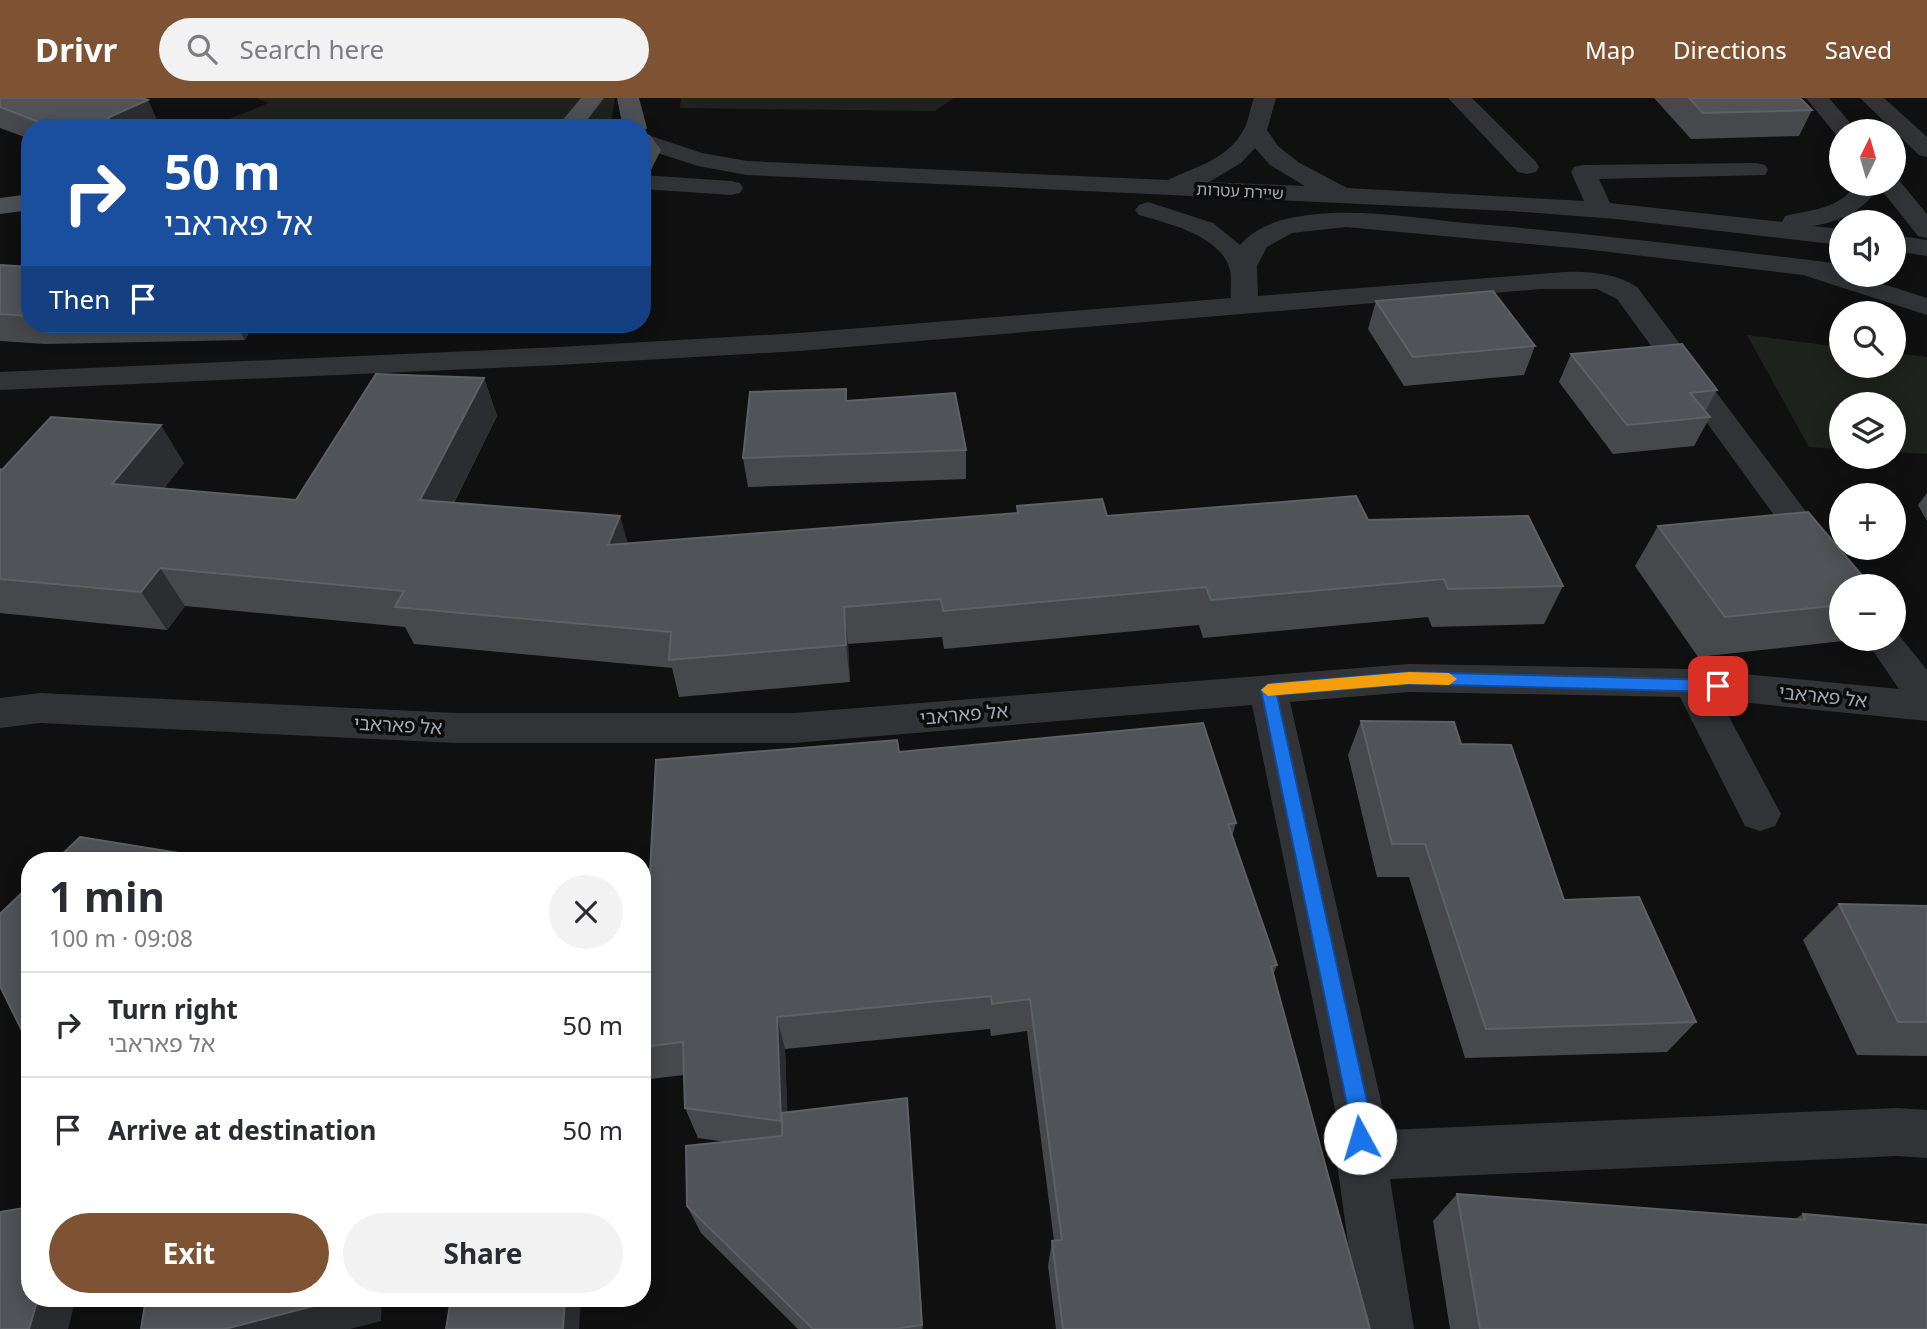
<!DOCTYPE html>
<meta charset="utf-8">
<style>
body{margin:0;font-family:"Noto Sans","Noto Sans Hebrew",sans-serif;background:#f2f2f3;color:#2b2b33;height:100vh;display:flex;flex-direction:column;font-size:26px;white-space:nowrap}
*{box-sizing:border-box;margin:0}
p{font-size:23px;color:#7c7c81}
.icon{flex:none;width:38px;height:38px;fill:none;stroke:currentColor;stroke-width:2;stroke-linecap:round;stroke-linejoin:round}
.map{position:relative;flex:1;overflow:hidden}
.drawer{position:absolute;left:21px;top:754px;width:630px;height:455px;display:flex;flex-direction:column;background:#fff;border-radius:28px;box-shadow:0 4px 18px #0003}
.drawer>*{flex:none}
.banner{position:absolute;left:21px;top:21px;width:630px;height:214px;border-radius:28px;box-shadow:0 4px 18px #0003;background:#1a4fa0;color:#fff;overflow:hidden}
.needle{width:46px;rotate:5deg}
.tools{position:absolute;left:1829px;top:21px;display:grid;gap:14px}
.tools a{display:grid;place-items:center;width:77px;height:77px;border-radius:50%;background:#fff;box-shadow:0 4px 18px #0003;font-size:35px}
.pin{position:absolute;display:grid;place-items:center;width:60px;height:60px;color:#fff;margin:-30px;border-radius:14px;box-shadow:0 4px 10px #0006}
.me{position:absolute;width:77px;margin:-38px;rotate:354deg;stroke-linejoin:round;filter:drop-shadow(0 0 5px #0008)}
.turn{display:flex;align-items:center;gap:24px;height:147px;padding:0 28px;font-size:32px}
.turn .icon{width:91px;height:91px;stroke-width:2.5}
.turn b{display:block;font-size:49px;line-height:60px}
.then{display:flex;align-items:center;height:66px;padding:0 28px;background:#0003;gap:14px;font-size:26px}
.round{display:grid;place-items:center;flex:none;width:74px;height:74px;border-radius:37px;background:#f2f2f3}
.overview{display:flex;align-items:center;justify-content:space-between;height:119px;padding:0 28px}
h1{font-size:42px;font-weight:700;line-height:52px}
.cta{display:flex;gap:14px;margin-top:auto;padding:14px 28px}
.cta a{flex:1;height:80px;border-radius:42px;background:#7e5334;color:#fff;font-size:28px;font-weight:700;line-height:80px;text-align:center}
.cta a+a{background:#f2f2f3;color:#2b2b33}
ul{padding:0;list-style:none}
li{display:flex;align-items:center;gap:21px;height:105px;padding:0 28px;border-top:2px solid #e1e1e2}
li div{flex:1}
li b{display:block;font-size:26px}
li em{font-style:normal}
header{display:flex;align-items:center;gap:42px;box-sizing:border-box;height:98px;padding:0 35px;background:#7e5334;color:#fff}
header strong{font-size:33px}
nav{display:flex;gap:38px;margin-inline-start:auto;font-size:24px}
.search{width:490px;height:63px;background:#f2f2f3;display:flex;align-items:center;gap:18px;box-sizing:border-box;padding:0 24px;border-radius:38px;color:#7c7c81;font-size:26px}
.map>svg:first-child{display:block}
</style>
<header>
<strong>Drivr</strong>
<div class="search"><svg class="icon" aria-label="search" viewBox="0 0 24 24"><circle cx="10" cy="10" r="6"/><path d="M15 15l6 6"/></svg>Search here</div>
<nav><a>Map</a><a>Directions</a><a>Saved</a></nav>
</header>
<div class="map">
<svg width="1927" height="1231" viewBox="0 0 1927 1231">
<rect width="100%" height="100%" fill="#101011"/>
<g fill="#1d231c">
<polygon points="256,0 615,0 610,30 207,30 269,5"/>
<polygon points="681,0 954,0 935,13 680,10"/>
<polygon points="1747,237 1841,249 1841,268 1894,268 1894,255 1927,259 1927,356 1894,354 1894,306 1841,306 1841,351 1809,349"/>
</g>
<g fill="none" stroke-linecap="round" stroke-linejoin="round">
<g fill="#313336" fill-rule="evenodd">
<path d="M1254 0H1276L1267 32 1278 48 1298 64 1347 90 1584 103 1571 74 1574 69 1583 67 1756 65 1765 67 1768 72 1765 77 1599 81 1610 105 1782 124 1785 118C1812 111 1839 112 1856 86H1894V80L1898 81 1927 116V140L1918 138 1879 89C1862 114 1842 123 1813 128L1841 131V147L1616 121 1510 113 747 77 698 68 642 50V35L702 55 747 63 1168 82C1196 68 1228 62 1244 31 1249 22 1250 10 1254 0ZM1255 50 1270 67 1305 88 1209 84 1241 65Z"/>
<polygon points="1448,0 1472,0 1536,64 1539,69 1536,74 1527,76 1518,74"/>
<polygon points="1806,0 1829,0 1857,33 1841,33 1841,39 1837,38"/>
<polygon points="1860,0 1884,0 1927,39 1927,59 1919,57"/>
<polygon points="642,77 731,83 740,85 743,90 740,95 731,97 642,91"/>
<path d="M1148 104 1213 125 1240 147C1259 125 1288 119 1317 116 1368 111 1424 121 1476 126 1598 136 1719 151 1841 166V177H1855L1927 200V217L1803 177 1584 151 1346 129 1292 135 1267 149 1257 168 1258 198 1564 174C1590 173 1614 175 1637 189L1862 488H1841V499L1832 497 1617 201 1597 191H1541L799 253 559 267 0 292V274L559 249 799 235 1231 200C1230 192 1232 181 1230 172 1222 138 1167 125 1139 117L1135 112 1139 107Z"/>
<polygon points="1894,137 1927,142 1927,158 1894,153"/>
<polygon points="1894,531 1927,572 1927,623 1720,602 1781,716 1775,728 1760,733 1745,728 1680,599 1409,594 1290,604 1385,1021 1386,1032 1897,1010 1927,1012 1927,1060 1897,1058 1390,1081 1414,1231 1360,1231 1336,1058 1337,1021 1252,607 794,645 457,645 40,625 0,630 0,600 40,595 457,615 794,615 1409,566 1692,571 1899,591 1865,541 1894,541"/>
</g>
<g fill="#4d5054" fill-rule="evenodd">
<polygon points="581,0 604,0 581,30 556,30"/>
<polygon points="617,0 639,0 647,30 643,35 650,37 661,52 651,72 642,74 642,30 623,30"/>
<polygon points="30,96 30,112 0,116 0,100"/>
</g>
</g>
<g fill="#46484c">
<polygon points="0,0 160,28 157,30 30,30 30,41 0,30"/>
<polygon points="1654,0 1800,0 1812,12 1799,38 1691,41"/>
<polygon points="0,167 30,169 30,226 254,226 245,242 45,246 0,243"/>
<polygon points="1376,203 1535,248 1524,277 1404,288 1368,231"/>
<polygon points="1571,256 1717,292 1705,314 1710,319 1694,348 1613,356 1559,284"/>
<polygon points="484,280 497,318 454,405 628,445 1017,416 1017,408 1107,418 1368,422 1563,488 1544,526 1432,529 1428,519 1203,540 1199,527 944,551 942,539 848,546 850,584 679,599 672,570 414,546 405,529 185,508 167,532 0,515 0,371 184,365 164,390 296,402"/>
<polygon points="846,291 847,303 966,352 966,381 748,389 743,360"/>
<polygon points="1927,395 1927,423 1918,407"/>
<polygon points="1658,428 1841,488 1841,541 1853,541 1852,542 1698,559 1635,468"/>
<polygon points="1361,623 1461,646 1564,802 1696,924 1667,954 1465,960 1409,779 1377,779 1348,657"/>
<polygon points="899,654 1236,725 1232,739 1277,867 1273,877 1370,1231 1056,1231 1048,1168 1052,1143 1054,1143 1027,933 991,938 990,931 785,951 787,1015 909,1031 923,1231 798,1231 701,1135 687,1108 727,1044 698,1040 685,1010 684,977 642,982 642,849 646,848"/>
<polygon points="1839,806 1927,808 1927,958 1857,957 1803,842"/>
<polygon points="1457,1096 1795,1121 1803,1116 1927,1231 1450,1231 1433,1123"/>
</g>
<g fill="#2c2d30">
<polygon points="148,2 160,28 157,30 112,30 107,20"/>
<polygon points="236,226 254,226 245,242"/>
<polygon points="484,280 497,318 436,440 420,402"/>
<polygon points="161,327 184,365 138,424 112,386"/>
<polygon points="620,418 631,456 608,447"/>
<polygon points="160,470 185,508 167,532 141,494"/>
<polygon points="844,509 848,546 850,584 846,547"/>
<polygon points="777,919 785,951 789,1052 781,1023"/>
<polygon points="907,1000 909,1031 923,1231 922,1231"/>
<polygon points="38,1200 76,1200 68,1231 29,1231"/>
<polygon points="344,1200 382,1200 381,1223 350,1231 225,1231"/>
<polygon points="565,1200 581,1200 579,1231 563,1231"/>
</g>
<g fill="#505357" stroke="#5d6065" stroke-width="2">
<polygon points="0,0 142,0 148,2 107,20 116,25 113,30 54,30 0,9"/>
<polygon points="1689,0 1800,0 1812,12 1703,15"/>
<polygon points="0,167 30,169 30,218 0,216"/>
<polygon points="1493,193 1535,248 1413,259 1376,203"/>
<polygon points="1682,246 1717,292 1690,295 1710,319 1627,327 1571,256"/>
<polygon points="376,276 484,280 420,402 620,418 608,447 1018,415 1017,408 1102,401 1107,418 1356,398 1368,422 1528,418 1563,488 1448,491 1444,481 1211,502 1206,489 943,513 941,501 844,509 846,547 669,562 671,534 395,509 404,493 160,470 141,494 0,481 0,371 2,372 51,319 161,327 112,386 296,402"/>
<polygon points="846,291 846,303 955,295 966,352 743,360 750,294"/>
<polygon points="1808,414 1871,488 1841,488 1841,507 1725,519 1658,428"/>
<polygon points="1361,623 1454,624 1461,646 1511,647 1564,802 1639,799 1696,924 1486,931 1425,746 1392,746"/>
<polygon points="1203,625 1236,725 1228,726 1277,867 1271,868 1370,1231 1063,1231 1052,1143 1062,1142 1030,901 992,906 991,898 777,919 781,1023 685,1010 683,944 642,949 642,849 646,848 656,662 897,642 899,654"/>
<polygon points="80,739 228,763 55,763"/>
<polygon points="30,787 30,949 0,888 0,816"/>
<polygon points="1839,806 1927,808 1927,924 1898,924"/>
<polygon points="907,1000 922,1227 893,1231 813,1231 687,1108 686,1048 782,1038 782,1015"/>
<polygon points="1457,1096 1805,1122 1803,1116 1927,1127 1927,1231 1480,1231"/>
<polygon points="30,1109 30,1200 38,1200 29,1231 0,1231 0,1114"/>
<polygon points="146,1200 344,1200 225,1231 141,1231"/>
<polygon points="451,1200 565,1200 563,1231 446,1231"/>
</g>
<polygon fill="#1a73e8" stroke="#114b97" stroke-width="2" points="1409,574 1718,582 1726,588 1718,594 1409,586 1277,597 1371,1021 1371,1040 1368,1047 1360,1050 1353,1047 1350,1040 1350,1021 1261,592 1268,586"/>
<polygon fill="#f59e0b" points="1409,574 1449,575 1457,581 1449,587 1409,586 1268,598 1261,592 1268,586"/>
<g text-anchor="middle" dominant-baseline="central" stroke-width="7" stroke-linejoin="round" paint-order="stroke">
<g font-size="16" fill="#a2aab1" stroke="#0b0b0c">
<text transform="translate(1240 93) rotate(3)">שיירת עטרות</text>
</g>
<g font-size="19" fill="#a2aab1" stroke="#0b0b0c">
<text transform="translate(1823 598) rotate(6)">אל פאראבי</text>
<text transform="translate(964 616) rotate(-5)">אל פאראבי</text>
<text transform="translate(398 627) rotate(3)">אל פאראבי</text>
</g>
</g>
</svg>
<div class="tools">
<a><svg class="needle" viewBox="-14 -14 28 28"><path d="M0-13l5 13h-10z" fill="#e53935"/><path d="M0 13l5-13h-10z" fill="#7c7c81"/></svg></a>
<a><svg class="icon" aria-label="sound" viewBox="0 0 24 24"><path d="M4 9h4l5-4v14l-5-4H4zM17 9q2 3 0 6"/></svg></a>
<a><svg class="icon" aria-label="search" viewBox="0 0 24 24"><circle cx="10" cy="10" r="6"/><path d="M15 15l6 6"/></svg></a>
<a><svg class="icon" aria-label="layers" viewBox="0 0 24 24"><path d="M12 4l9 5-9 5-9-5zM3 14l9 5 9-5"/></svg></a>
<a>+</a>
<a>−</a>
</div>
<div class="pin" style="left:1718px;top:588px;background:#d93025"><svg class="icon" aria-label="arrive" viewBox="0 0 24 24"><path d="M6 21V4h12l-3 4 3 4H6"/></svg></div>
<svg class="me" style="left:1360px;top:1040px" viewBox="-20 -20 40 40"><circle r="19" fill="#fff"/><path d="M0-13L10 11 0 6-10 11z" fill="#1a73e8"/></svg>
<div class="banner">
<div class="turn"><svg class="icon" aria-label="right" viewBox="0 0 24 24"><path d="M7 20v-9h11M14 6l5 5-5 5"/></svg><div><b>50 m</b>אל פאראבי</div></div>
<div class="then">Then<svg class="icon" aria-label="arrive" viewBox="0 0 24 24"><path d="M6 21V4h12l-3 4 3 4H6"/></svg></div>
</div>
<section class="drawer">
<div class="overview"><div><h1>1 min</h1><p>100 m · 09:08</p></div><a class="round"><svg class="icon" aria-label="close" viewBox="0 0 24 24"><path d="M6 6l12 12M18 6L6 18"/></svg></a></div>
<ul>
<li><svg class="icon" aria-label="right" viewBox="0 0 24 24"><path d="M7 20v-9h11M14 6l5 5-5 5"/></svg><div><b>Turn right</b><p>אל פאראבי</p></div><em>50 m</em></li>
<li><svg class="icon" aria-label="arrive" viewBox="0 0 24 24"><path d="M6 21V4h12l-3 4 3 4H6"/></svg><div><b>Arrive at destination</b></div><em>50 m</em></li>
</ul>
<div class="cta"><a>Exit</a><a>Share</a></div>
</section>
</div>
